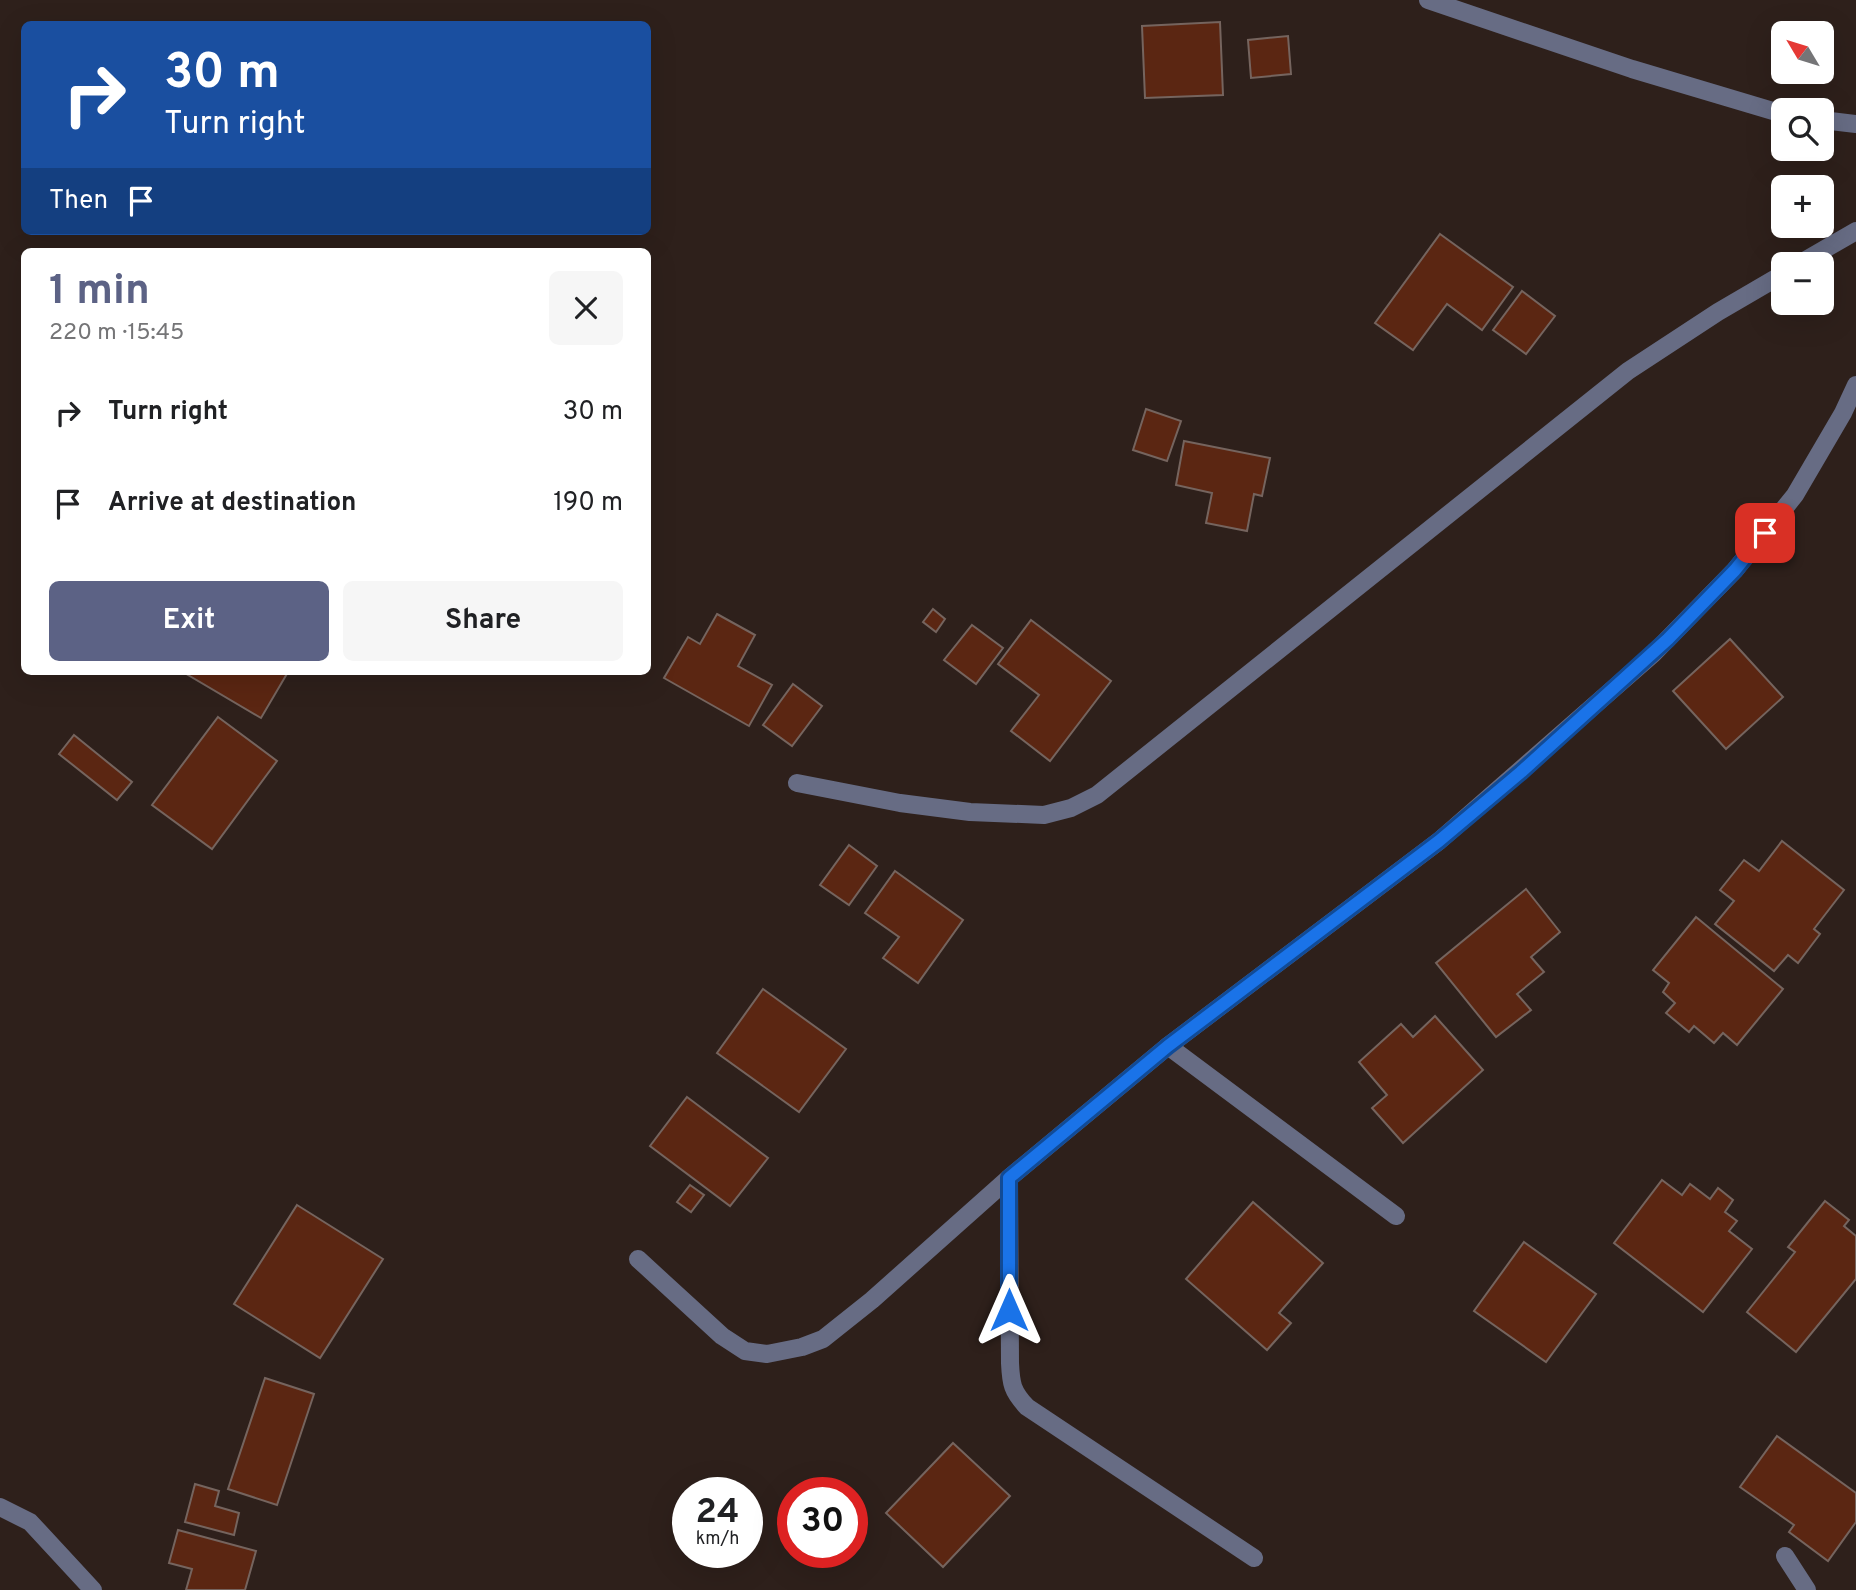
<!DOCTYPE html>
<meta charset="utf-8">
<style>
body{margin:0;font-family:Overpass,sans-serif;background:#f6f6f6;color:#202124;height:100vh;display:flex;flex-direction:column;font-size:26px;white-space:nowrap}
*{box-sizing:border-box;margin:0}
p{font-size:23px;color:#757577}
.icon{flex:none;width:38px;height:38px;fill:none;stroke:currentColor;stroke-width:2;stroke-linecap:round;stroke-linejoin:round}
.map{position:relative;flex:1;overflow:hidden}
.panel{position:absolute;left:21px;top:248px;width:630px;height:427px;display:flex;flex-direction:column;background:#fff;border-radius:10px;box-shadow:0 7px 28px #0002}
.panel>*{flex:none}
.hud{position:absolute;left:21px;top:21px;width:630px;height:214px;border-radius:10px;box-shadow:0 7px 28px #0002;background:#1a4fa0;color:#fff;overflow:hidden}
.needle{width:46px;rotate:308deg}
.controls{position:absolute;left:1771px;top:21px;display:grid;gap:14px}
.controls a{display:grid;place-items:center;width:63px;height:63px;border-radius:10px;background:#fff;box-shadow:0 7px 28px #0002;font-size:35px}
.speed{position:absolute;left:672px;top:1477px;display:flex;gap:14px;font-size:35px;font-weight:700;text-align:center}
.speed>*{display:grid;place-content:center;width:91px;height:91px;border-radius:50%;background:#fff;box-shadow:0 7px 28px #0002;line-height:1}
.speed small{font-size:18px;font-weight:400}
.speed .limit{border:10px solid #d22;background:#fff;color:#111}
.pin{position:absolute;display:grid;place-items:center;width:60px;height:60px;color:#fff;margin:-30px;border-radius:14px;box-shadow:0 4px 10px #0006}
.me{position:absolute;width:77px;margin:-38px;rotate:0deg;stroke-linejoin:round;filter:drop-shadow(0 0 5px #0008)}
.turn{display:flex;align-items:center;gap:24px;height:147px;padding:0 28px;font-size:32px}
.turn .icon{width:91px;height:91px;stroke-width:2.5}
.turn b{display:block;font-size:49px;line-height:60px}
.then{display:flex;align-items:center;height:66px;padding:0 28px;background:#0003;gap:14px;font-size:26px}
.round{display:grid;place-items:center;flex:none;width:74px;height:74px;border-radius:10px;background:#f6f6f6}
.overview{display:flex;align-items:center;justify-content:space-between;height:119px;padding:0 28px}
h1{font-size:42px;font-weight:700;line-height:52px;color:#5c6285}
.primary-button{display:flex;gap:14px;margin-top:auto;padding:14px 28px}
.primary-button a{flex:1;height:80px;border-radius:10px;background:#5c6285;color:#fff;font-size:28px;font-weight:700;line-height:80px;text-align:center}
.primary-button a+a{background:#f6f6f6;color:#202124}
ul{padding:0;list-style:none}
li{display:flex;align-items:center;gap:21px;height:91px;padding:0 28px}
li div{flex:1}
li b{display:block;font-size:26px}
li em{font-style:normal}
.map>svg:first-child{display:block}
</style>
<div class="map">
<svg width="1856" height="1590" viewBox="0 0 1856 1590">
<rect width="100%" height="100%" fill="#2e201b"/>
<g fill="#5b2612" stroke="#75645e" stroke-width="2">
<polygon points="1220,22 1223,95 1145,98 1142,26"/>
<polygon points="1288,36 1291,74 1251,78 1248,40"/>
<polygon points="1440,234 1513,287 1482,330 1447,304 1413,350 1375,323"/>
<polygon points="1522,291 1555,316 1526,354 1493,330"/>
<polygon points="1146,409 1181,421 1167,461 1133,450"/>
<polygon points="1184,441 1270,458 1262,496 1254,494 1247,531 1206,523 1212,493 1176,485"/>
<polygon points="933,609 945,619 936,632 923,622"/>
<polygon points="717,614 755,635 738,666 772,685 749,726 664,678 688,637 700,644"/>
<polygon points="1031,620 1111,681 1050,761 1011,731 1039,695 998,664"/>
<polygon points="972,625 1003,648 976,684 944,660"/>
<polygon points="1730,639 1783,697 1726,749 1673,691"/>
<polygon points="183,672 288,672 261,718"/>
<polygon points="793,684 822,706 792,746 763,725"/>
<polygon points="218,717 277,761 212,849 152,805"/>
<polygon points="74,735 132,782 117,800 59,754"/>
<polygon points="1782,841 1844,890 1814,929 1820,934 1798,963 1788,955 1774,971 1715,924 1734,901 1720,890 1744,860 1759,871"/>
<polygon points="849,845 877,866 849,905 820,885"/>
<polygon points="895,871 963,920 918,983 883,958 899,937 865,913"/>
<polygon points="1526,889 1560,932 1531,957 1544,972 1517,994 1531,1010 1496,1037 1436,963"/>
<polygon points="1696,917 1783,989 1737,1045 1723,1033 1714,1043 1694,1026 1689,1032 1666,1013 1675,1003 1663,992 1669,983 1653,970"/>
<polygon points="763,989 846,1049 799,1112 717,1053"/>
<polygon points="1435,1016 1483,1070 1403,1143 1372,1108 1387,1095 1359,1062 1401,1024 1413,1037"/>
<polygon points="687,1097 768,1158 730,1206 650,1146"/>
<polygon points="1662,1180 1682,1195 1690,1184 1710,1199 1718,1188 1733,1200 1725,1212 1737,1221 1729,1231 1752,1249 1703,1312 1614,1243"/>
<polygon points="690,1185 704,1195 691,1212 677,1202"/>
<polygon points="1825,1201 1849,1220 1844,1226 1856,1236 1856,1279 1796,1352 1747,1312 1795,1252 1788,1247"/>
<polygon points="1253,1202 1323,1263 1279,1313 1291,1323 1267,1350 1186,1279"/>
<polygon points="297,1205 383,1259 320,1358 234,1304"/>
<polygon points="1524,1242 1596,1294 1546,1362 1474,1311"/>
<polygon points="265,1378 314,1394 277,1505 228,1489"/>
<polygon points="1777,1436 1856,1493 1856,1522 1828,1561 1789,1532 1794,1525 1740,1487"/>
<polygon points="953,1443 1010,1496 943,1567 886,1513"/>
<polygon points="195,1484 219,1491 215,1506 239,1513 234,1535 185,1522"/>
<polygon points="178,1530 256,1551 245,1590 186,1590 192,1569 169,1563"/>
</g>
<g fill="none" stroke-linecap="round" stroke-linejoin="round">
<g stroke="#676c84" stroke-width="18">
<polyline points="1428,0 1632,69 1783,114"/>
<polyline points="1822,120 1856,124"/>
<polyline points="1799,264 1856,231"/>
<polyline points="797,783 900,803 970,812 1044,815 1071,808 1097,795 1628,371 1718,312 1783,274"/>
<polyline points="1168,1046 1396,1216"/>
<path d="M1009 1178 1010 1363C1011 1384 1012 1391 1027 1407L1254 1558"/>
<polyline points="638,1259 722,1336 745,1351 767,1354 802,1347 823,1339 872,1300 1009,1178 1168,1046 1439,841 1653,654 1735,570 1795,495 1843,413 1856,385"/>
<polyline points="0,1507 30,1522 93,1590"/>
<polyline points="1785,1556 1807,1590"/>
</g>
</g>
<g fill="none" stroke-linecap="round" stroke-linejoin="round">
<defs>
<polyline id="route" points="1009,1310 1009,1178 1168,1046 1439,841 1521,772 1668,639 1735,570 1765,533"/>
</defs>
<use href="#route" stroke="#114b97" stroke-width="18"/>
<use href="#route" stroke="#1a73e8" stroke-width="12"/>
</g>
</svg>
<div class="controls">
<a><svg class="needle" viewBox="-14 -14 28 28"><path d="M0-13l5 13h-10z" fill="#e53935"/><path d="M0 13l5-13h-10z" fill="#757577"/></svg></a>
<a><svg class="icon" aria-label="search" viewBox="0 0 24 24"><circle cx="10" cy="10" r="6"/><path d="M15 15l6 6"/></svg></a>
<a>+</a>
<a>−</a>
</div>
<div class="speed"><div>24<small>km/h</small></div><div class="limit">30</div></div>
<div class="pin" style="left:1765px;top:533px;background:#d93025"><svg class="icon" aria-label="arrive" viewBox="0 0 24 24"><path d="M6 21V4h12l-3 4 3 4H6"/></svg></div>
<svg class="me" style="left:1009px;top:1310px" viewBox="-20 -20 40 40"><path d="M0-17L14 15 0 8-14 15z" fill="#1a73e8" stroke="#fff" stroke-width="4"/></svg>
<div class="hud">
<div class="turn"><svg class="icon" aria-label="right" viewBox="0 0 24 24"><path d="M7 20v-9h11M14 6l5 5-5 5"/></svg><div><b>30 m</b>Turn right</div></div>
<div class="then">Then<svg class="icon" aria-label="arrive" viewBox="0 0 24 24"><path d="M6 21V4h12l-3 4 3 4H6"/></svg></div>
</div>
<section class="panel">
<div class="overview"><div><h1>1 min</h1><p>220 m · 15:45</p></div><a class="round"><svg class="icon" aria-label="close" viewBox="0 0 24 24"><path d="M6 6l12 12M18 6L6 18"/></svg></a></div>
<ul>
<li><svg class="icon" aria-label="right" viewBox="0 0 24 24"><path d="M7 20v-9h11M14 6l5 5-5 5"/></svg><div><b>Turn right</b></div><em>30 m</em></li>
<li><svg class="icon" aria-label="arrive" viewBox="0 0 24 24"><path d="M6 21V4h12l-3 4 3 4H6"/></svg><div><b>Arrive at destination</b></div><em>190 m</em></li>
</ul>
<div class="primary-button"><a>Exit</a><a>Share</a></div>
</section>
</div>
